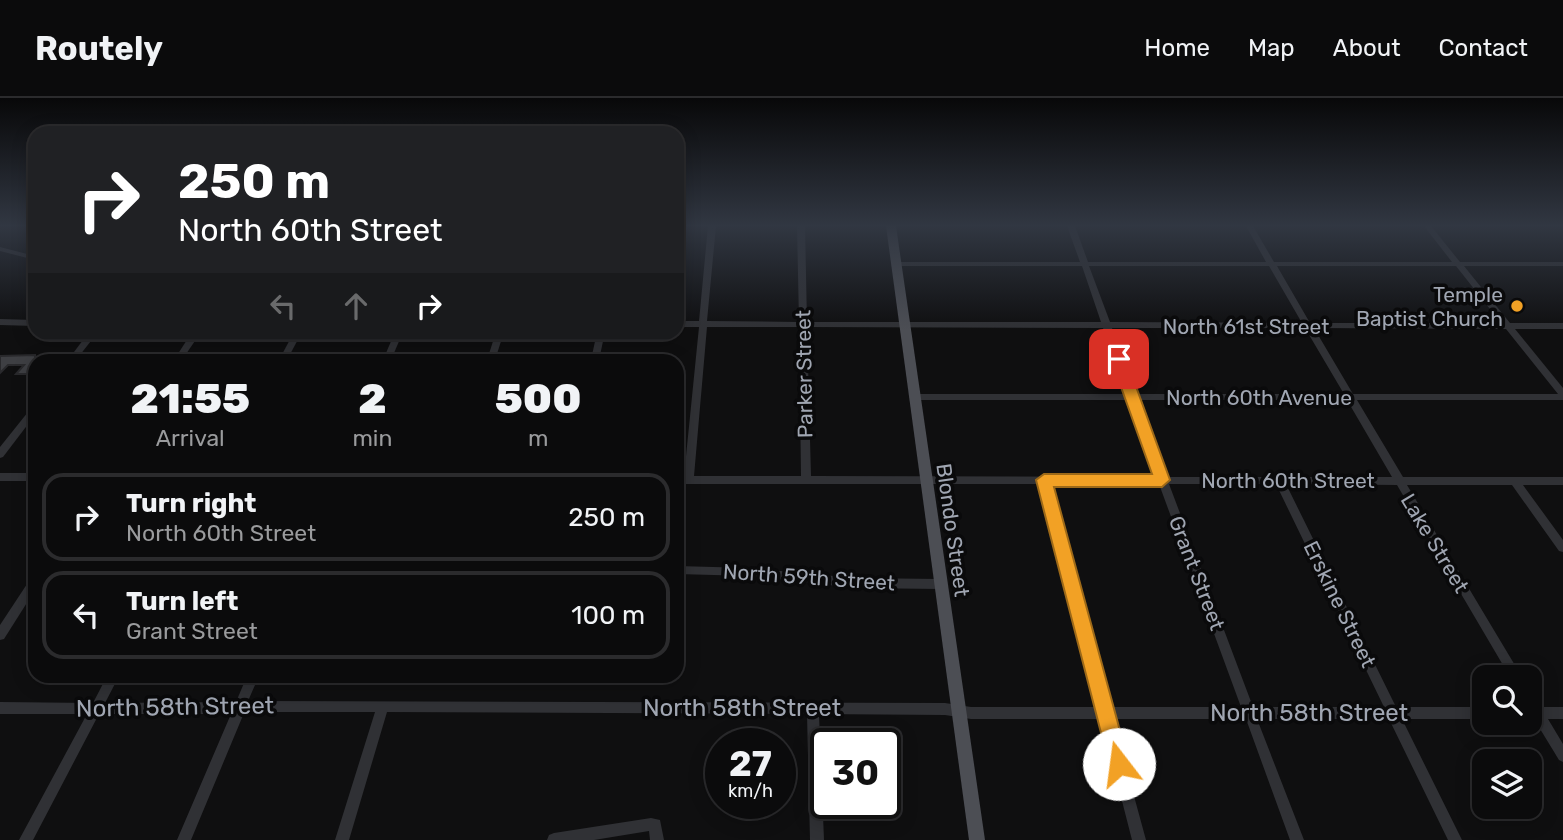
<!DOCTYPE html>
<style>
body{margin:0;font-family:Rubik,sans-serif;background:#141415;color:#f1f3f6;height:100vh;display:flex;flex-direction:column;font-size:26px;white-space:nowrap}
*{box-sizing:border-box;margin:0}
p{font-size:23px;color:#9a9b9d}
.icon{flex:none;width:38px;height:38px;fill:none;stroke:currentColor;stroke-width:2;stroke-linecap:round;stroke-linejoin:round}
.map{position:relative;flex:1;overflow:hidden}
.panel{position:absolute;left:28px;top:256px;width:656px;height:329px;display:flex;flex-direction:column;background:#0b0b0c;border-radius:21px;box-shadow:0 4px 18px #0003,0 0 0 2px #2b2b2d}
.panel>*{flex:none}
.banner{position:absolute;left:28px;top:28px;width:656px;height:214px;border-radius:21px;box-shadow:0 4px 18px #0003,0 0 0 2px #2b2b2d;background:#202124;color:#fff;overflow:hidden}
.tools{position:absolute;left:1472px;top:567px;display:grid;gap:14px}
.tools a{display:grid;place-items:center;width:70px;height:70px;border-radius:14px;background:#0b0b0c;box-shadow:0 4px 18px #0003,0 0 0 2px #2b2b2d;font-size:35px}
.speed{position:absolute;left:705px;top:630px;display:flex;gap:14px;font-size:35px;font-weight:700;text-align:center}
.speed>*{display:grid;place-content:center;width:91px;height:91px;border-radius:50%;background:#0b0b0c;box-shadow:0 4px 18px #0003,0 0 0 2px #2b2b2d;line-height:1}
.speed small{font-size:18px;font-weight:400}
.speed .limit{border:4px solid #111;border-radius:10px;background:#fff;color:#111}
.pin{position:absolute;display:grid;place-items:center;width:60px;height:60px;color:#fff;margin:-30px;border-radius:14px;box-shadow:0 4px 10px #0006}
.me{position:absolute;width:77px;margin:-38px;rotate:345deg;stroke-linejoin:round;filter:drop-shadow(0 0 5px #0008)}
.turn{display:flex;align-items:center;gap:24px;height:147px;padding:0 35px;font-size:32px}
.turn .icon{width:91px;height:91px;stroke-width:2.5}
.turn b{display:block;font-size:49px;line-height:60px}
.lanes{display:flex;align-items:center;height:66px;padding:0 35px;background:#0003;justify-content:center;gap:35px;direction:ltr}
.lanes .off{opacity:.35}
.eta{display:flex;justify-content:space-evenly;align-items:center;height:119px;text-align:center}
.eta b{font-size:42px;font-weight:800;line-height:49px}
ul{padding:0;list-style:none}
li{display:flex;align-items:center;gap:21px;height:88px;margin:0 14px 10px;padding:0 21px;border:4px solid #2b2b2d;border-radius:21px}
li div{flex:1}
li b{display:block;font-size:26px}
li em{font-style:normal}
header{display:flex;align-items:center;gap:42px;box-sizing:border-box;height:98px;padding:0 35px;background:#0b0b0c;border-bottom:2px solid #2b2b2d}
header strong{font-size:33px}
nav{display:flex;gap:38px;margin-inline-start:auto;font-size:24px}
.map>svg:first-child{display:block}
</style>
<header>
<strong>Routely</strong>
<nav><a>Home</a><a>Map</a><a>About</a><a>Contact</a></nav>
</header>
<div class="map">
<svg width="1563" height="742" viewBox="0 0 1563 742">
<rect width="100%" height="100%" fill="#0f0f10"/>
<polygon fill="#3e3f43" stroke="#29292c" stroke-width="2" points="35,257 35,269 28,276 16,276 24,267 8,267 0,275 0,258"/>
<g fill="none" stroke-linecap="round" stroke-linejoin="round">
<g fill="#303135" fill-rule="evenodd">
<path d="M708 128H716L707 223 799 224 797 128H805L807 224H1101L1082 168H896L892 166 896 164H1080L1067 128H1075L1088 164H1266L1246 128H1253L1274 164H1452L1424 128H1431L1460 164H1563V168H1464L1510 225H1563V231H1515L1563 290V302H1357L1403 379H1563V387H1523L1563 442V454L1559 453 1512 387H1407L1522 579H1510L1397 387 1286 386 1396 609H1484V621H1402L1462 742H1448L1389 621H1257L1304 742H1290L1246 621H1113L1146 742H1132L1101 621H971L945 617 819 616 824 742H810L807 616 387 614 349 742H335L375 614H252L244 615 191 742H177L231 616H99L33 742H19L87 616H0V604L93 605 107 578H119L105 605 236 604 247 578H259L248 603 945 605 971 609H1098L1040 386H677V378H684L699 229H677V223H699ZM1089 168H1269L1302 225 1110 224ZM1277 168H1456L1501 225H1310ZM707 229H799L801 378H694ZM807 229 1103 230 1127 296H913L909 299 913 302H1129L1156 379 811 378ZM1112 230H1305L1344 296H1136ZM1314 230 1506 231 1558 296H1353ZM1138 302H1347L1392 379H1166ZM1050 386H1159L1241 609H1110ZM1169 386H1276L1384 609H1253Z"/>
<polygon points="0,149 35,158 35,162 0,153"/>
<polygon points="0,221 35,222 35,228 0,227"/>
<polygon points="89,234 98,234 76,262 68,262"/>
<polygon points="192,234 201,234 182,262 174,262"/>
<polygon points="294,234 302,234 287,262 279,262"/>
<polygon points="395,234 403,234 391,262 383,262"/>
<polygon points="496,234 504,234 495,262 487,262"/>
<polygon points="597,234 605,234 599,262 591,262"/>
<polygon points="35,308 35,317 3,359 0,360 0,349 32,309"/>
<rect x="0" y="375" width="35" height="8"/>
<polygon points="677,468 750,470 855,480 940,481 944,483 945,486 944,489 940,491 855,490 750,478 677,476"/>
<polygon points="35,478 35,492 4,541 0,542 0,527 31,480"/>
<polygon points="1530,596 1534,598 1541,609 1563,609 1563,621 1548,621 1563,646 1563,664 1559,662 1534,621 1530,619"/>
<polygon points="651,720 660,722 664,742 650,742 649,733 594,742 547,742 549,737 554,735"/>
</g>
<polygon fill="#4c4e54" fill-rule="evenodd" points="886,128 896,128 985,742 969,742"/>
</g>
<linearGradient id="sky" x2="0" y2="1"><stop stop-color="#080809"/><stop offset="0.55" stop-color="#313742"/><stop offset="1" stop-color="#313742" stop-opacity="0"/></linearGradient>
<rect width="1563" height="232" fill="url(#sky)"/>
<polygon fill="#f2a125" stroke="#9d6918" stroke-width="2" points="1119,256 1126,261 1170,382 1162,389 1054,389 1129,666 1126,673 1119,676 1112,673 1109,666 1036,382 1044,376 1152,376 1111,261"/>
<circle fill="#f2a125" stroke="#0a0a0b" stroke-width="2.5" cx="1517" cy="208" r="7"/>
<g text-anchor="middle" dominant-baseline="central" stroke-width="7" stroke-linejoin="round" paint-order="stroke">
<g font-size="21" fill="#a0a6b2" stroke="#0a0a0b" text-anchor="end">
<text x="1503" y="196">Temple<tspan x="1503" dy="24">Baptist Church</tspan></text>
</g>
<g font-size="21" fill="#a0a6b2" stroke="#0a0a0b">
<text x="1246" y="228">North 61st Street</text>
<text transform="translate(804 276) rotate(-91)">Parker Street</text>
<text x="1259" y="299">North 60th Avenue</text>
<text x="1288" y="382">North 60th Street</text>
<text transform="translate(953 432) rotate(82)">Blondo Street</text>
<text transform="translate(1435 445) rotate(59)">Lake Street</text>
<text transform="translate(1197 475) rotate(69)">Grant Street</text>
<text transform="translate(809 479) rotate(4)">North 59th Street</text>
<text transform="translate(1340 506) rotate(64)">Erskine Street</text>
</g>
<g font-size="24" fill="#a0a6b2" stroke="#0a0a0b">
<text transform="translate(175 609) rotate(-1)">North 58th Street</text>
<text x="742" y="610">North 58th Street</text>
<text x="1309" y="615">North 58th Street</text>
</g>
</g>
</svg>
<div class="tools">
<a><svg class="icon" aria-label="search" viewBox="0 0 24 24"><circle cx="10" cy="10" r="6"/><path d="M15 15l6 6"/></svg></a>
<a><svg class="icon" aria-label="layers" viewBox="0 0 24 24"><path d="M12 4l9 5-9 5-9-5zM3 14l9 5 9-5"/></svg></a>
</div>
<div class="speed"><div>27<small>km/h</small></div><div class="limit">30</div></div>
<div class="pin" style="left:1119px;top:261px;background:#d93025"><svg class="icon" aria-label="arrive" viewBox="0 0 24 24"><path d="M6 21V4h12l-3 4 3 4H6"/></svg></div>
<svg class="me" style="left:1119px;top:666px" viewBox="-20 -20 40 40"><circle r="19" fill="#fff"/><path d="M0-13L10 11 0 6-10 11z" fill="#f2a125"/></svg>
<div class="banner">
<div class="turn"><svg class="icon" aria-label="right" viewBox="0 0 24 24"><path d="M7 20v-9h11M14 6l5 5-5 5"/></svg><div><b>250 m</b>North 60th Street</div></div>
<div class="lanes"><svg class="icon off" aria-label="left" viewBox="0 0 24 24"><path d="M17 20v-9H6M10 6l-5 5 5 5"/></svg><svg class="icon off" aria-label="ahead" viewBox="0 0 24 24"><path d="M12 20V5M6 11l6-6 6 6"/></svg><svg class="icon" aria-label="right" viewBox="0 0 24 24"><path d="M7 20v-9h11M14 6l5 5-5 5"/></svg></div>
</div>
<section class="panel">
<div class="eta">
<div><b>21:55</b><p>Arrival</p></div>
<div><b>2</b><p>min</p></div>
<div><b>500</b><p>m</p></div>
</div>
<ul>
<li><svg class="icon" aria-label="right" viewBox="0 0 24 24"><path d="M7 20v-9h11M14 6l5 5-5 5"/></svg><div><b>Turn right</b><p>North 60th Street</p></div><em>250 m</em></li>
<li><svg class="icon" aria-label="left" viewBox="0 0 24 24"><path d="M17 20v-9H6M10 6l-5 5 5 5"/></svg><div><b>Turn left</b><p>Grant Street</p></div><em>100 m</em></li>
</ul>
</section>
</div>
